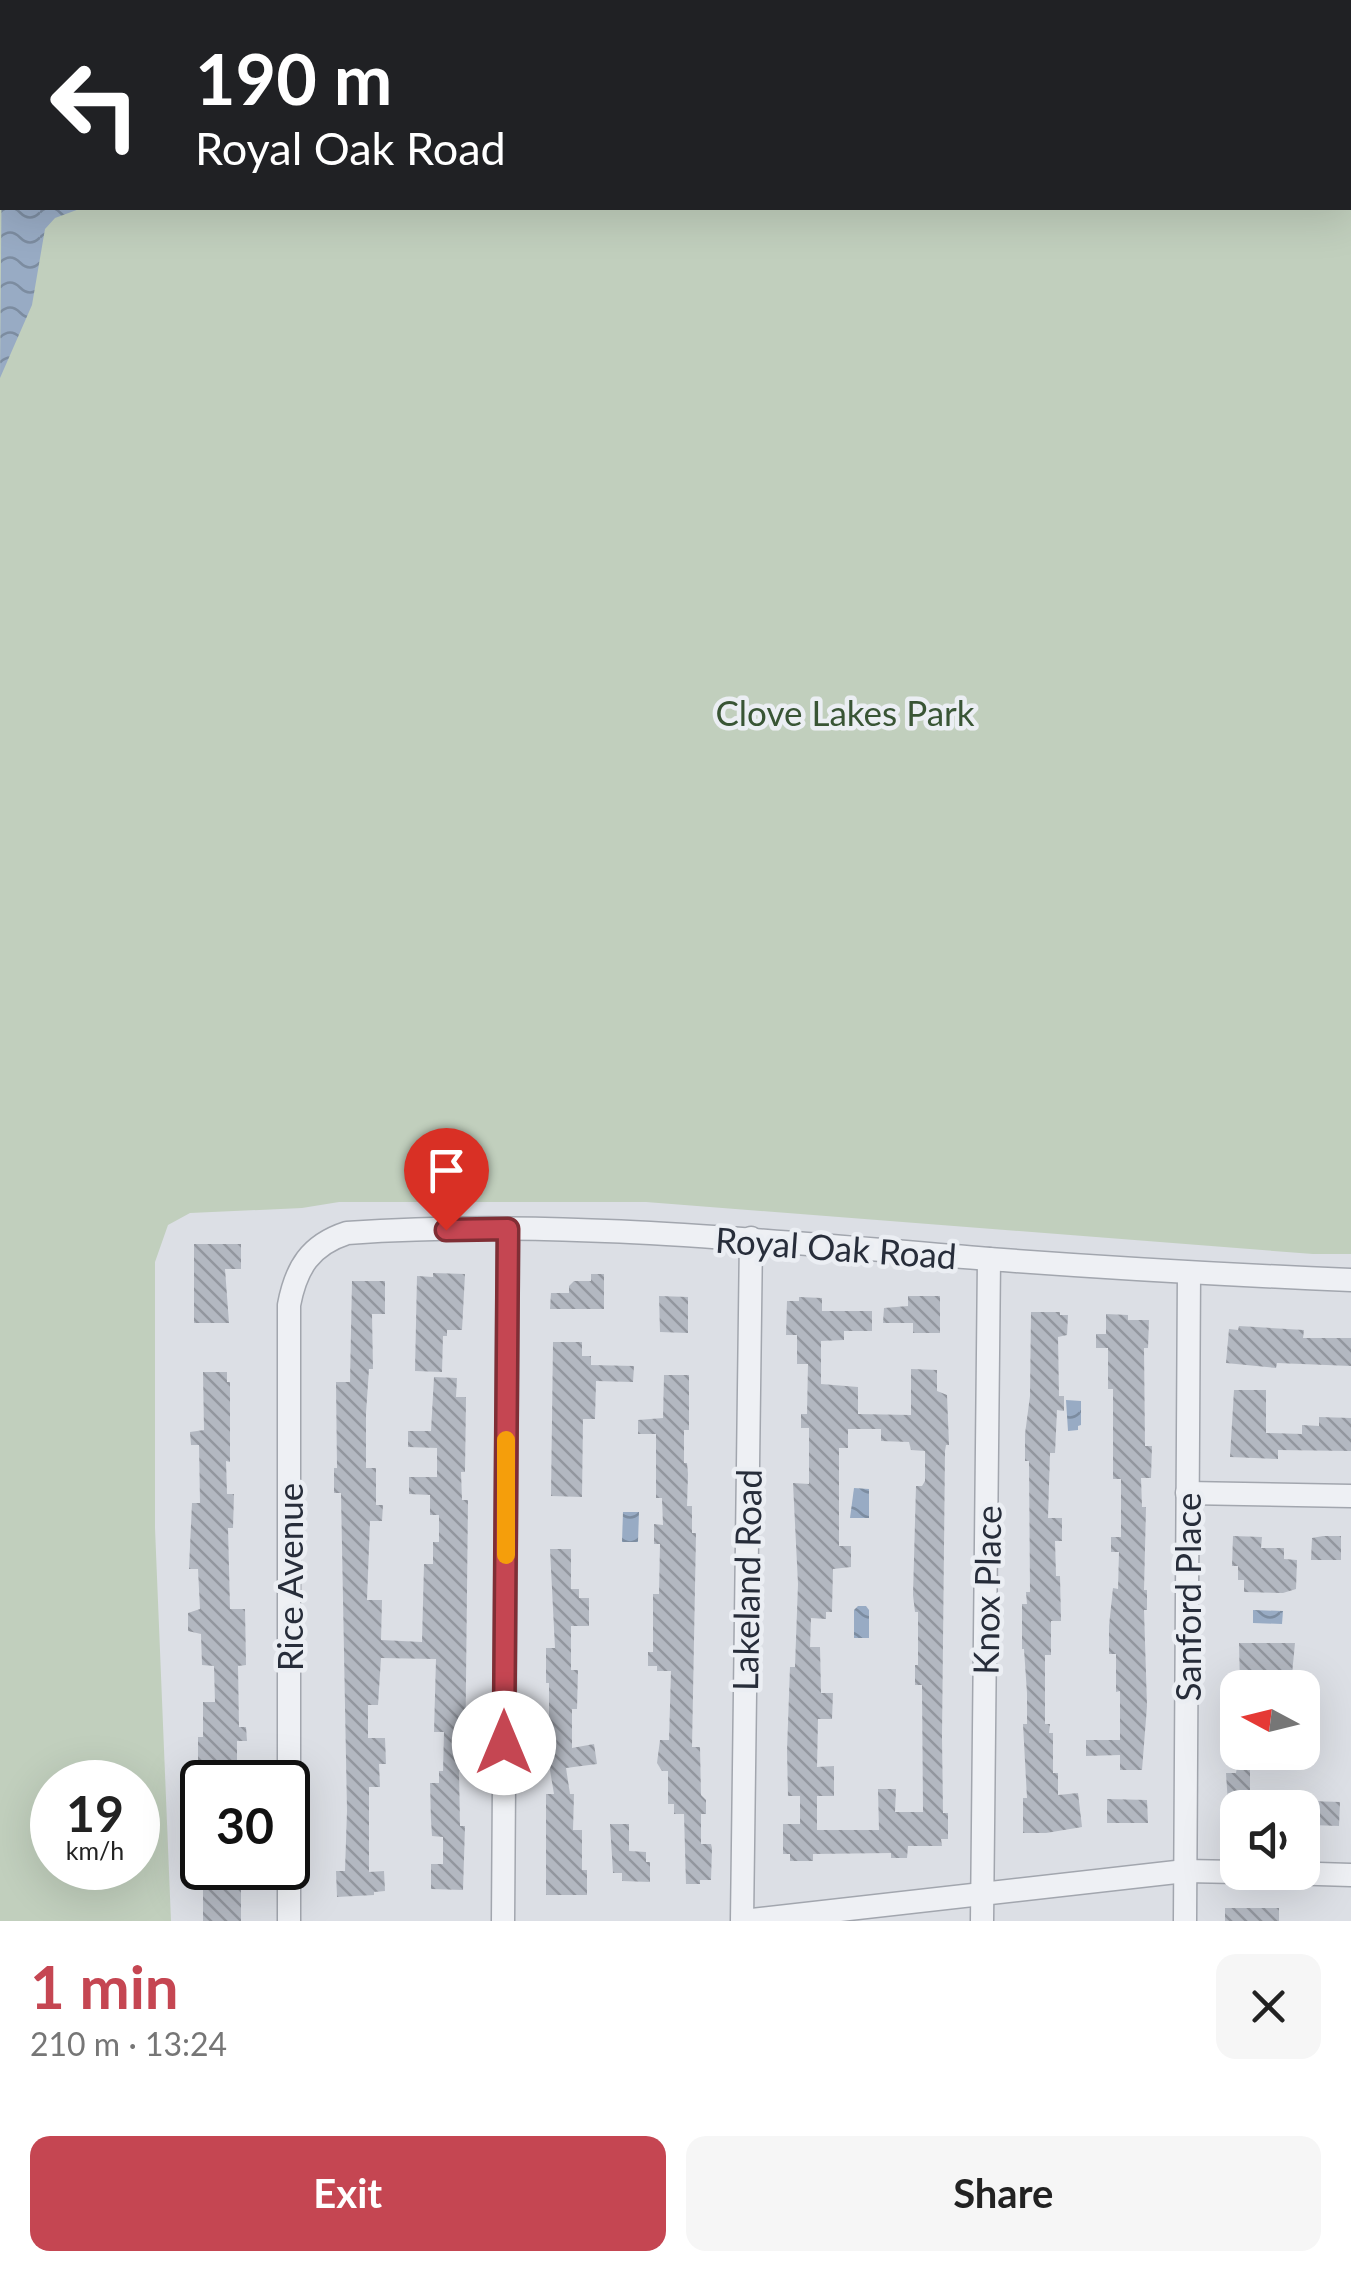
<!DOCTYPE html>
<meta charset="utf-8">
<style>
body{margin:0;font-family:Lato,sans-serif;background:#f6f6f6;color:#222;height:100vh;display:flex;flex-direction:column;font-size:38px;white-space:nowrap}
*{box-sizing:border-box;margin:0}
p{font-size:32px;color:#767676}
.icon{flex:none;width:55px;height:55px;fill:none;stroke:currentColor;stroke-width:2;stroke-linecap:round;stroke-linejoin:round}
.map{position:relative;height:1921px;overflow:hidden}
.sheet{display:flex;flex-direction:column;background:#fff;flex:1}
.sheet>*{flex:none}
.banner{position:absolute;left:0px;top:0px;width:1352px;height:210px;box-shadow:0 10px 40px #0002;background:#202124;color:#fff;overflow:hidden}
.needle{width:65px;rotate:277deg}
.tools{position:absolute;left:1220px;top:1670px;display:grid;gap:20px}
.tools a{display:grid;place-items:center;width:100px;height:100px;border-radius:20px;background:#fff;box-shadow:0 10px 40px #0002;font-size:50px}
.speed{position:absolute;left:30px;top:1760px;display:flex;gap:20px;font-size:50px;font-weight:700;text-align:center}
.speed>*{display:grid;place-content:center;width:130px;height:130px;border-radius:50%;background:#fff;box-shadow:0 10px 40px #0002;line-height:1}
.speed small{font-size:25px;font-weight:400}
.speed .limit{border:5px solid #111;border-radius:15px;background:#fff;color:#111}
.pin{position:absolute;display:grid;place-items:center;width:85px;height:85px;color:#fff;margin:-102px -42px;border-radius:50% 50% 50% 0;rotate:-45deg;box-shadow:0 0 10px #0007}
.pin .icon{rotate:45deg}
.me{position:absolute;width:110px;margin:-55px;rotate:0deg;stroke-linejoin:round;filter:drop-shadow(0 0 8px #0008)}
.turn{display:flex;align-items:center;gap:35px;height:210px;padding:0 30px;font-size:45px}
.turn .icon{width:130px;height:130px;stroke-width:2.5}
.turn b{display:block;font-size:70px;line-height:85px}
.round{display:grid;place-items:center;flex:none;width:105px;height:105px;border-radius:20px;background:#f6f6f6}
.headline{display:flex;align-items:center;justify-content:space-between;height:170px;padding:0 30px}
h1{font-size:60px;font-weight:700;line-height:75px;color:#c54652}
.action{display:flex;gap:20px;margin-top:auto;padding:20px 30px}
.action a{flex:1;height:115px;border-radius:20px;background:#c54652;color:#fff;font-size:40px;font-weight:700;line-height:115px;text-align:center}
.action a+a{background:#f6f6f6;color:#222}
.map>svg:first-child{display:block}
</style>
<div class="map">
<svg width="1351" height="1921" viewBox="0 0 1351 1921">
<defs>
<pattern id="water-waves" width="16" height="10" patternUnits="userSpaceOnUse" patternTransform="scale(2.5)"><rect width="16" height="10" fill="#98abc4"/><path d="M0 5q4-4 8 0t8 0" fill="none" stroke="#7c8ca0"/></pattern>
<pattern id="building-back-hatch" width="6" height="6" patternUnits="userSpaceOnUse" patternTransform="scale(2.5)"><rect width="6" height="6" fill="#b3b8c1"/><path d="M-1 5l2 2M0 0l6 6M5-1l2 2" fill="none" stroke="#92969e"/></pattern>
</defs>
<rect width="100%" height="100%" fill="#dcdfe5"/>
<path fill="#c1cfbd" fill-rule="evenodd" d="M13 0H1351V1254H1313L646 1202H339L302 1208 190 1213 168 1225 155 1262V1528L171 1921H0V18L2 14V208H1350V2H11ZM52 1782H138V1868H52Z"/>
<g fill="url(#water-waves)">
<polygon points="126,0 356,0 124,2"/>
<polygon points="2,140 2,208 82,208 55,218 45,229 32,305 0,378"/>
<polygon points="1066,1400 1081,1401 1081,1425 1078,1426 1078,1430 1068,1431"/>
<polygon points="854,1488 869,1489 869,1518 850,1518"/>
<polygon points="623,1512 639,1512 638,1542 622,1542"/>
<polygon points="858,1606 866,1606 869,1610 869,1638 854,1638 854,1610"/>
<polygon points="1253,1610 1283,1611 1282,1624 1253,1623"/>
</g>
<g fill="url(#building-back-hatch)" fill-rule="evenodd">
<polygon points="194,1244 241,1244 241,1269 225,1269 229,1323 194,1323"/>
<polygon points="433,1273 465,1274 462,1330 447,1330 447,1336 443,1336 442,1372 415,1371 417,1276 433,1277"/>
<polygon points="591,1274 604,1274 604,1309 550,1309 551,1293 569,1293 569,1286 574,1281 591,1281"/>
<polygon points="352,1281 385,1281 385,1314 372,1314 373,1369 369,1369 366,1413 366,1468 376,1468 376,1505 383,1505 382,1521 370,1521 367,1600 382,1600 381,1640 422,1642 424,1564 433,1564 433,1542 439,1542 439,1515 430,1515 430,1495 409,1494 409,1477 437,1477 437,1448 408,1447 408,1431 431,1431 434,1377 457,1378 456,1397 466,1397 465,1472 461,1472 462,1500 468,1500 465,1771 459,1771 460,1826 465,1826 463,1890 431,1889 431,1864 443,1864 443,1837 432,1836 431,1820 430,1783 439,1783 439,1771 443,1771 444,1732 434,1732 436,1659 381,1658 378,1705 368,1705 368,1738 385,1738 386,1764 379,1764 380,1787 369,1787 369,1872 384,1871 385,1891 374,1892 374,1895 337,1897 336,1871 345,1871 347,1811 341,1493 334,1493 334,1468 337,1468 336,1382 350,1382"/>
<polygon points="659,1296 688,1297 688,1333 660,1332"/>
<polygon points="908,1296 940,1296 940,1333 913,1333 913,1323 883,1323 884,1308 908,1306"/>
<path d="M799 1297 822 1298V1311H872V1331H844V1340L821 1341V1384L858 1387V1414L911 1415V1369L937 1370V1391L947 1395 949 1445H946L945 1451 942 1737 943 1813H948V1839H941L942 1846H908L907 1858H891V1853L813 1854V1861H790V1854H783V1824H800V1796H788L787 1751 790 1667H795L798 1584 793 1483 809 1484V1428H801V1414H807L808 1364H797V1335H786L787 1301H799ZM848 1429H881V1441L909 1442 911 1450 925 1451V1481L922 1486H916L913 1595 915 1612H918V1665H915V1685H922L923 1812H895L896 1789H878L879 1830H817V1796H834V1766L817 1767 818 1719H832L833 1693H821L820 1647H810L811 1618 826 1619V1612H832L833 1569 851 1567V1546H839V1448H848Z"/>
<polygon points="1031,1312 1060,1312 1060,1315 1068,1315 1067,1335 1058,1337 1059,1396 1064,1396 1064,1411 1057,1410 1055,1453 1050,1453 1048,1518 1062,1518 1062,1541 1055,1541 1056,1576 1060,1576 1061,1621 1051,1621 1051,1655 1045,1655 1045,1724 1050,1724 1049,1733 1053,1733 1053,1773 1058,1773 1058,1795 1078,1793 1082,1827 1046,1833 1023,1833 1023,1798 1027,1798 1023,1724 1027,1724 1027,1693 1024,1649 1022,1649 1022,1604 1027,1604 1026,1592 1030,1592 1029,1461 1025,1461 1025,1434 1030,1396"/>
<polygon points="1106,1314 1128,1315 1128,1320 1149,1320 1148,1348 1144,1348 1145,1446 1152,1446 1151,1478 1141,1478 1142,1507 1146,1507 1144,1590 1147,1590 1147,1610 1144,1610 1147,1706 1142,1770 1120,1770 1120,1755 1086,1756 1086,1740 1120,1740 1120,1691 1116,1692 1116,1654 1109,1654 1109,1626 1113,1588 1118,1589 1119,1552 1111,1552 1111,1537 1121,1537 1121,1479 1113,1479 1113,1389 1108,1389 1108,1348 1096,1348 1096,1334 1106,1334"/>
<polygon points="1239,1326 1304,1330 1303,1338 1351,1338 1351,1366 1277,1363 1276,1368 1226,1363 1229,1329 1238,1330"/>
<polygon points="553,1342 582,1342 582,1356 591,1356 591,1365 634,1366 633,1382 596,1381 595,1419 583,1419 582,1497 551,1496"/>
<polygon points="203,1372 227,1372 227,1382 230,1382 230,1462 226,1461 227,1494 234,1494 233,1528 228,1528 230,1609 245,1609 246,1665 238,1666 239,1727 246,1727 247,1741 237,1741 237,1762 198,1762 198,1737 203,1737 203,1702 215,1702 214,1666 202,1665 201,1634 188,1631 188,1613 200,1609 198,1569 189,1569 192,1503 200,1503 199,1445 191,1445 190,1432 204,1430"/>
<polygon points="664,1375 689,1375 689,1430 684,1430 684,1463 687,1463 688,1474 687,1506 692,1506 692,1533 696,1533 692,1747 700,1747 701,1795 706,1800 706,1814 701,1814 701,1844 711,1844 712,1848 711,1880 700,1880 700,1884 686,1884 684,1814 674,1814 674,1804 668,1804 668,1771 662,1771 657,1763 660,1740 669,1740 671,1671 657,1671 657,1666 648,1666 648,1652 653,1652 653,1594 659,1594 660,1544 654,1544 654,1524 663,1525 662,1498 656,1498 656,1434 638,1434 638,1420 663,1418"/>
<polygon points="1234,1390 1266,1390 1266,1433 1302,1434 1302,1425 1319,1426 1319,1417 1351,1418 1351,1451 1278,1450 1278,1459 1230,1457"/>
<polygon points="1233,1536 1262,1537 1261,1548 1284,1548 1284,1559 1297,1560 1296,1589 1283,1593 1244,1592 1244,1580 1238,1580 1238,1566 1232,1566"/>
<polygon points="1323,1536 1341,1536 1341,1560 1311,1560 1312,1538"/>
<polygon points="550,1549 571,1549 571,1589 579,1589 579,1598 589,1598 589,1626 571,1626 571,1670 578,1670 577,1709 572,1709 572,1748 594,1744 597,1764 566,1768 570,1794 574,1794 573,1830 582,1830 582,1870 587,1870 587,1895 546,1895 546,1794 554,1794 547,1752 549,1751 549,1683 546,1683 546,1648 555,1648"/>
<polygon points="1239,1643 1295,1643 1292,1674 1270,1674 1270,1688 1240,1688"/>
<polygon points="1250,1766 1250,1791 1255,1791 1255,1808 1228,1804 1226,1773 1236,1773 1237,1767"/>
<polygon points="1107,1799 1147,1800 1148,1823 1107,1823"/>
<polygon points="1311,1801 1340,1802 1339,1826 1311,1825"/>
<polygon points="610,1824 629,1824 629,1851 646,1852 646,1862 650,1862 650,1882 622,1881 622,1873 613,1873"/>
<polygon points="217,1868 241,1868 241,1921 203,1921 203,1890 217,1890"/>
<rect x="1225" y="1908" width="54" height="13"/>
</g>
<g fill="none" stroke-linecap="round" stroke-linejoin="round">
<defs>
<g id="street">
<polyline points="1187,1493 1351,1496"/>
<polyline points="1257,1872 1351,1875"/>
<path d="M289 1921V1305C296 1268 310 1245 347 1233 561 1218 776 1242 989 1259 1109 1268 1230 1275 1351 1280"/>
<polyline points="503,1921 508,1229"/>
<polyline points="742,1921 751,1238"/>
<polyline points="743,1921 1185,1871 1238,1872"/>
<polyline points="982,1921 989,1259"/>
<polyline points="1185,1921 1189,1273"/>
</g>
</defs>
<use href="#street" stroke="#a2a6ae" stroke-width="25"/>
<use href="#street" stroke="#eef0f4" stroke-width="22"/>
</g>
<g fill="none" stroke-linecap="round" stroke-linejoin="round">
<defs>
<polyline id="route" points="446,1230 508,1229 504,1743"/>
</defs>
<use href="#route" stroke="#802e35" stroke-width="25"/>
<use href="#route" stroke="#c54652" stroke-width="18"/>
<polyline stroke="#f59e0b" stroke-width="18" points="506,1555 506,1440"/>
</g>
<g text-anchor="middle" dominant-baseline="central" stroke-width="9" stroke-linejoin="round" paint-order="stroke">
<g font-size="35" fill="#395535" stroke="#ebeef3">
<text x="845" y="712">Clove Lakes Park</text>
</g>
<g font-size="35" fill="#272d3a" stroke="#ebeef3">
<text transform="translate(836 1247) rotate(4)">Royal Oak Road</text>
<text transform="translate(289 1577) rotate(-90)">Rice Avenue</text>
<text transform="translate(746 1580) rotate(-89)">Lakeland Road</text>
<text transform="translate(986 1590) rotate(-89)">Knox Place</text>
<text transform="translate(1187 1597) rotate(-90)">Sanford Place</text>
</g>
</g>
</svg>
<div class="tools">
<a><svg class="needle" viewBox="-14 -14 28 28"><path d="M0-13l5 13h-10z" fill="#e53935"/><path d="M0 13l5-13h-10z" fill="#767676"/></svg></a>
<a><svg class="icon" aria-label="sound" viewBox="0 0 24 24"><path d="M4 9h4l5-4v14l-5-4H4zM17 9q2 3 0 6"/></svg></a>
</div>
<div class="speed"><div>19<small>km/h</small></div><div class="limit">30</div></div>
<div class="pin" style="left:446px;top:1230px;background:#d93025"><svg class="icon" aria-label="arrive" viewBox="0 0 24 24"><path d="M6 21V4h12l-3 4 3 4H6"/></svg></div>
<svg class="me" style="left:504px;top:1743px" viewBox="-20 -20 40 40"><circle r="19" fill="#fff"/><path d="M0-13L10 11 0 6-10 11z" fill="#c54652"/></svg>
<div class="banner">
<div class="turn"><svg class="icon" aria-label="left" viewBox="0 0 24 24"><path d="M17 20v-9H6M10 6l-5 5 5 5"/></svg><div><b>190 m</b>Royal Oak Road</div></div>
</div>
</div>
<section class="sheet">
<div class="headline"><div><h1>1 min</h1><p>210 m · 13:24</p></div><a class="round"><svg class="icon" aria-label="close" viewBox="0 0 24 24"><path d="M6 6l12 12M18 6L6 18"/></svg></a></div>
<div class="action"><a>Exit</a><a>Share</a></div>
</section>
